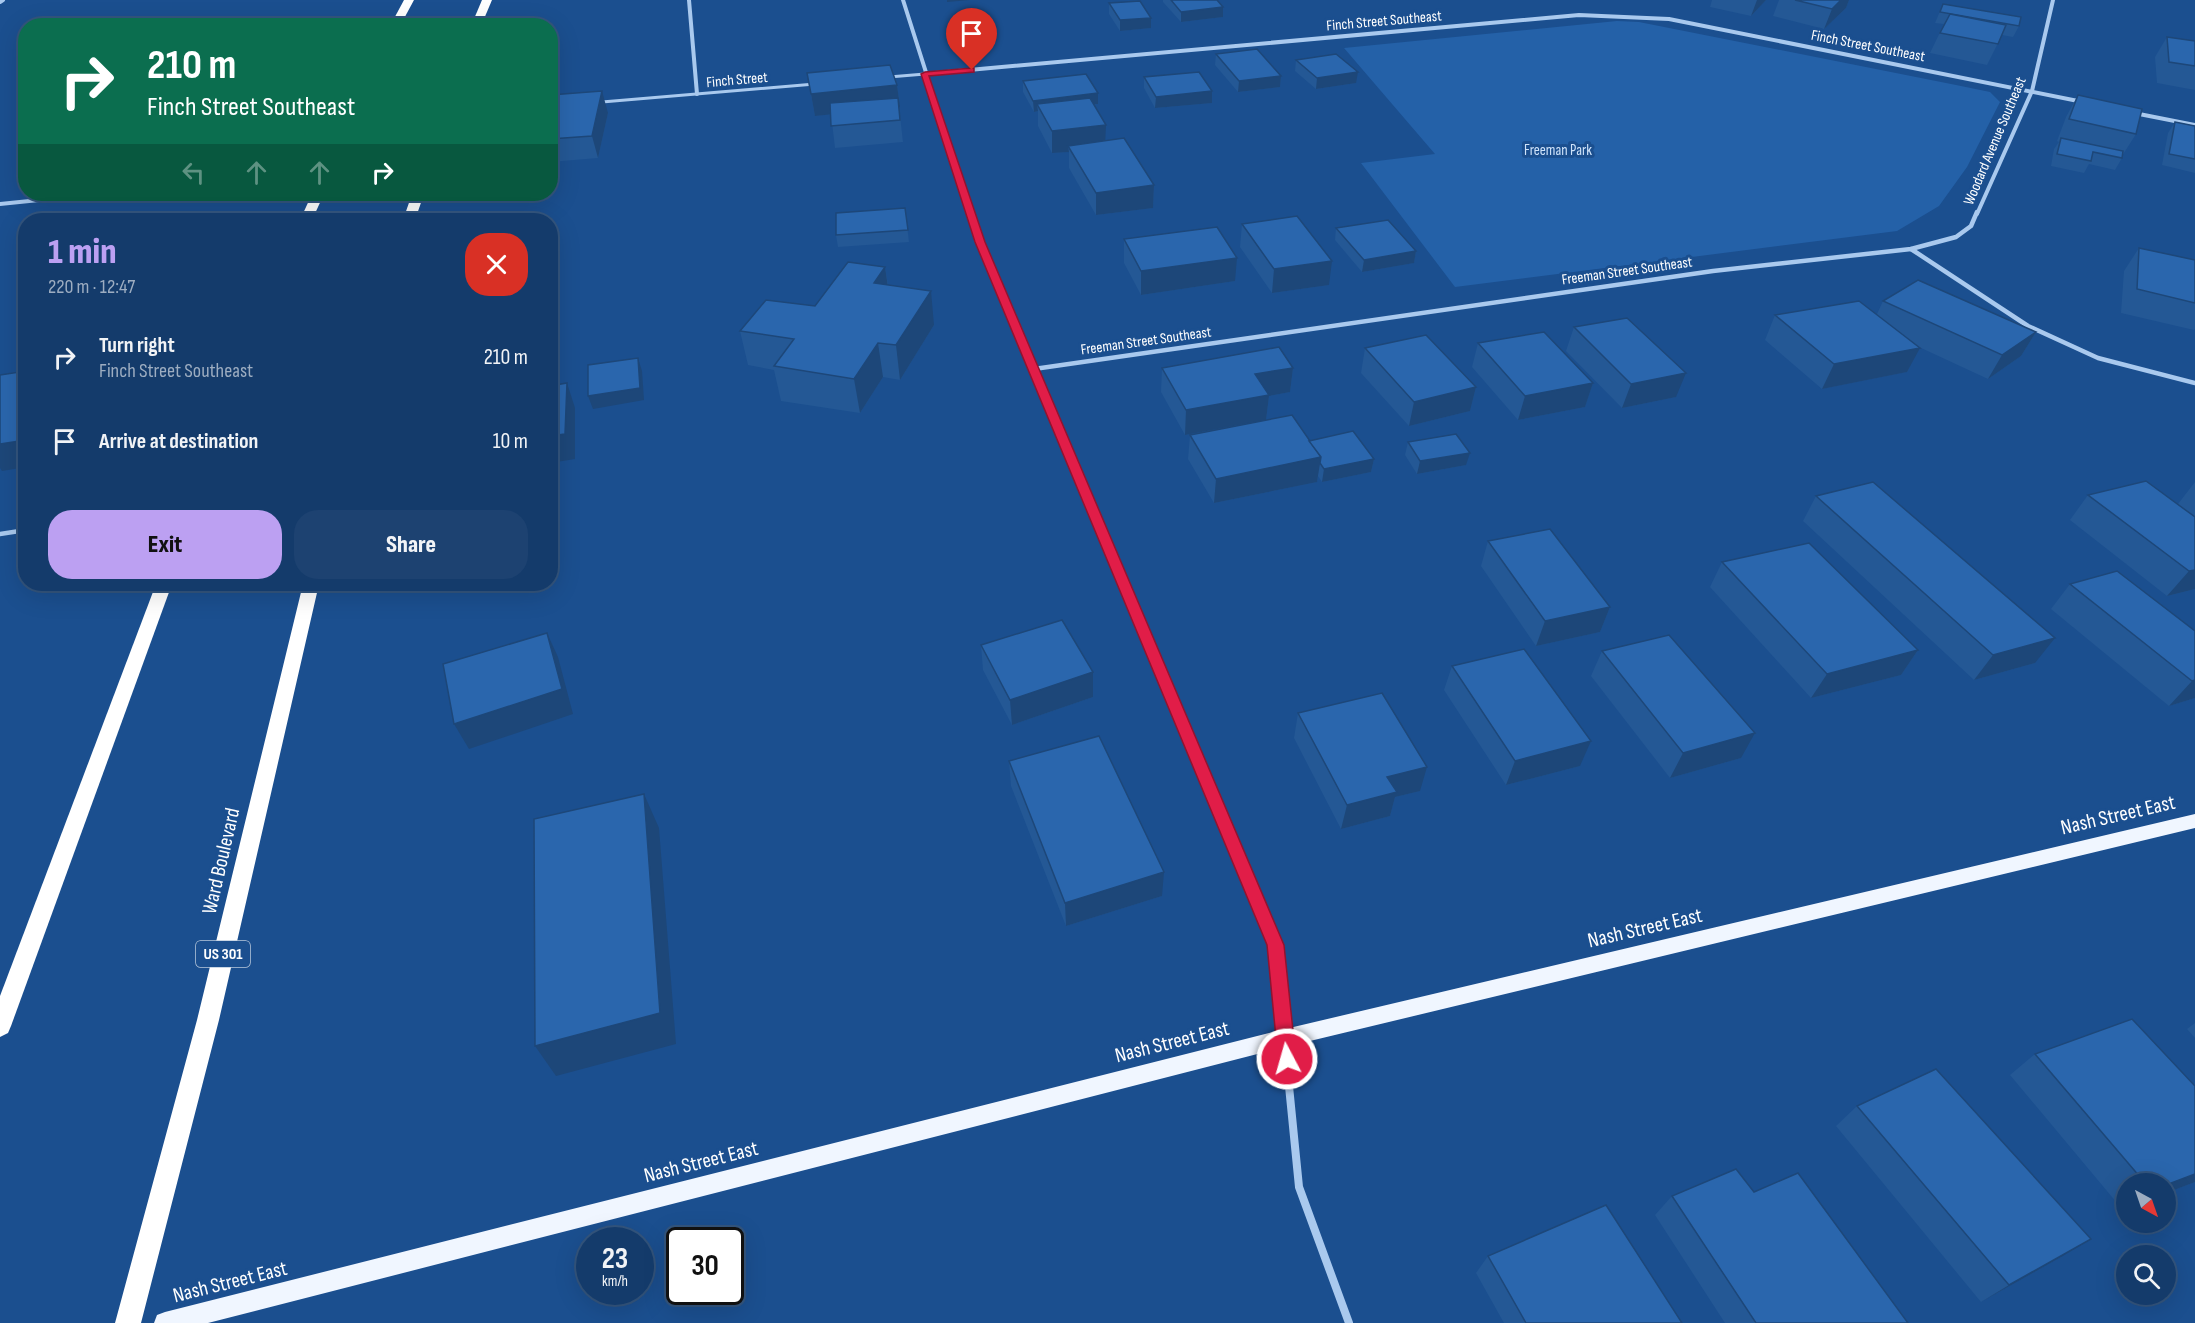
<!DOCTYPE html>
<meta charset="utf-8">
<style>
body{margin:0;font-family:"Sofia Sans Condensed",sans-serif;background:#1d4271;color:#f1f3f6;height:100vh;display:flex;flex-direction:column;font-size:22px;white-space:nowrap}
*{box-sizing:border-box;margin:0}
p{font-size:20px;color:#9dadc1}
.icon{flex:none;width:33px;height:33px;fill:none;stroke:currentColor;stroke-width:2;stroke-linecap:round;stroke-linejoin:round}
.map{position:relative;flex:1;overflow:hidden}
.drawer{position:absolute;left:18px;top:213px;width:540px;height:378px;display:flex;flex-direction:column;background:#143b6b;border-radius:24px;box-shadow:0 6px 24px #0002,0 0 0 2px #33557e}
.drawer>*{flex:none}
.banner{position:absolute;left:18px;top:18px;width:540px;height:183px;border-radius:24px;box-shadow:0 6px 24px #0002,0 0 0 2px #33557e;background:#0b6e4f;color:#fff;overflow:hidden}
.needle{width:39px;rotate:140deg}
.tools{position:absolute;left:2116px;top:1173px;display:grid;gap:12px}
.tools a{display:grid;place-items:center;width:60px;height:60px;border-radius:50%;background:#143b6b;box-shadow:0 6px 24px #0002,0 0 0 2px #33557e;font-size:30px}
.speed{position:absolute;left:576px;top:1227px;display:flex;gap:12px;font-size:30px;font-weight:700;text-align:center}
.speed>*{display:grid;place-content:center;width:78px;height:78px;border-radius:50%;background:#143b6b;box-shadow:0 6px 24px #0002,0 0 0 2px #33557e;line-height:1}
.speed small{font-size:15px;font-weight:400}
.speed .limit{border:3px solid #111;border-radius:9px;background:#fff;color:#111}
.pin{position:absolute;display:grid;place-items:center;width:51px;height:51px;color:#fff;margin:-62px -26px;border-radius:50% 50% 50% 0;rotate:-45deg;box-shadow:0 0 6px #0007}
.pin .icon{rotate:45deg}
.me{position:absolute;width:66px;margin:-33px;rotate:354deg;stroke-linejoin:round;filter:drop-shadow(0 0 4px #0008)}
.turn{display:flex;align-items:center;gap:21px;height:126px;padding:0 30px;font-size:27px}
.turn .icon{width:78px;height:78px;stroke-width:2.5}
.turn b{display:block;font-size:42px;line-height:51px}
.lanes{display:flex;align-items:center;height:57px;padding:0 30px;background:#0003;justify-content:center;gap:30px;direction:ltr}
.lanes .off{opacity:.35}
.round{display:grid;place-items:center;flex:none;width:63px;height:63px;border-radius:24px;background:#1d4271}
.summary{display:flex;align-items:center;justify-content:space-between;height:102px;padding:0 30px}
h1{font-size:36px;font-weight:800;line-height:45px;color:#bca0f2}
.primary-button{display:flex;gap:12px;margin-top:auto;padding:12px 30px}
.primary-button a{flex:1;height:69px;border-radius:24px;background:#bca0f2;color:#111;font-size:24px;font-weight:800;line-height:69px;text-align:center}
.primary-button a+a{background:#1d4271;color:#f1f3f6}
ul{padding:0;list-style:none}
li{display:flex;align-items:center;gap:18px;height:84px;padding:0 30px}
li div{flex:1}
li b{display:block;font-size:22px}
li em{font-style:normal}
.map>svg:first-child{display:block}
</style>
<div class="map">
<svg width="2195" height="1323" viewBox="0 0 2195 1323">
<rect width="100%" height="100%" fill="#1b4f8f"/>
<polygon fill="#2461a8" points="1617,21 1639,22 1956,85 1990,92 2000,102 1967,167 1939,206 1897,231 1455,287 1361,163 1435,154 1344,48"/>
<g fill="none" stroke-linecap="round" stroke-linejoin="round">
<g stroke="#a9c9ee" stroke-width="3">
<polyline points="889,77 925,74"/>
<polyline points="602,102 815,84"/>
</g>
<polyline stroke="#a9c9ee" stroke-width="4.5" points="0,534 26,530"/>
<g stroke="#a9c9ee" stroke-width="4">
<polyline points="689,0 697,94"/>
<polyline points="903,0 971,214"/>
<polyline points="0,2 3,0"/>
<polyline points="925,74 1579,15 1669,19 2083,102"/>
<polyline points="2134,113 2195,125"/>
<polyline points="0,204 98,194"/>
<polyline points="1977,214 2032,91 2053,0"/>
</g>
<g stroke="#a9c9ee" stroke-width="4.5">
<polyline points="971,212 980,241 1085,491"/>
<polyline points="1911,249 2028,326 2098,358 2195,383"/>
<polyline points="1034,369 1713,271 1911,249 1956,237 1971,226 1977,212"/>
</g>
<polyline stroke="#a9c9ee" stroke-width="6" points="1084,490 1236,853"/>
<polyline stroke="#a9c9ee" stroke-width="8" points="1236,851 1275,945 1299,1187 1349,1323"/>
<polygon fill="#f0f6ff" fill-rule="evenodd" points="2195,814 2195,828 1285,1047 208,1323 154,1323 157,1315 165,1312 1285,1029"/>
<g fill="#fff" fill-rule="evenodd">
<polygon points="404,0 414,0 400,26 390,26"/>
<polygon points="482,0 492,0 481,26 471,26"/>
<polygon points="312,194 324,194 312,220 300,220"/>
<polygon points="412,194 424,194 415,220 403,220"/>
<polygon points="156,584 172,584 11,1026 8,1033 0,1037 0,996"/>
<polygon points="303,584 319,584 219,1020 141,1323 115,1323 197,1020"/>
</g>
</g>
<g fill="#245895">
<polygon points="1163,0 1217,0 1223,17 1181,22 1163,2"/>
<polygon points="1712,0 1766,0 1751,16 1710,7"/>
<polygon points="1779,0 1849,0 1846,8 1824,29 1773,16"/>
<polygon points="1109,3 1151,18 1151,28 1120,31 1109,14"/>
<polygon points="1943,4 2019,26 2013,37 2002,35 1987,65 1930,53 1944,24 1935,23"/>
<polygon points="2167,37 2195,41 2195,90 2157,83 2155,57"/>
<polygon points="1216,54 1281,76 1280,87 1238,92 1215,65"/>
<polygon points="1296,60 1356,83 1316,89 1295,71"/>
<polygon points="807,73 897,85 900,107 899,107 903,142 835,148 831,114 815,116"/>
<polygon points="1144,77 1212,103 1155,108 1144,88"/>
<polygon points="1023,81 1098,104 1094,105 1105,141 1154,185 1153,208 1096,215 1069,168 1069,152 1052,153 1038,126 1038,111 1034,112 1023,92"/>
<polygon points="550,95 608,113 598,158 550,162"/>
<polygon points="2078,95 2136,134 2122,156 2122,158 2115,170 2089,164 2084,173 2051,166 2054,149 2059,142 2057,141 2066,117"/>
<polygon points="2175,122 2195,126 2195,173 2162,165 2168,133"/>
<polygon points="905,208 909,242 838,247 836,235"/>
<polygon points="1242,224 1329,285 1272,293 1240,247"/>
<polygon points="1336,228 1416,251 1414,263 1362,272 1335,240"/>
<polygon points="1124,239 1235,281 1141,295 1124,263"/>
<polygon points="2139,248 2195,260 2195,329 2194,330 2121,313 2124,271"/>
<polygon points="885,267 888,285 934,325 900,380 883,377 860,413 781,401 774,370 748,365 740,331 815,306"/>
<polygon points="1883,301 2036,332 2021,356 1988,379 1919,347 1907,372 1822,389 1765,340 1775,315 1877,314"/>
<polygon points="1574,327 1676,397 1622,408 1566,351"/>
<polygon points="1478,343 1593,383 1585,407 1518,420 1472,367"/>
<polygon points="1365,348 1476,387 1470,411 1409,426 1361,373"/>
<polygon points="1162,368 1293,368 1290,392 1269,396 1266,420 1185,435 1161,392"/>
<polygon points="1190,435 1374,459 1371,472 1322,482 1318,476 1317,482 1214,503 1188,459"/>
<polygon points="1408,442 1466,465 1417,474 1405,455"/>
<polygon points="2195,482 2195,589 2167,596 2070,520 2088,495 2178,504"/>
<polygon points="1816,496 2035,663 1974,680 1803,521"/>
<polygon points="1488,541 1610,607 1600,632 1536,646 1481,566"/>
<polygon points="1722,562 1918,650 1901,675 1811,698 1710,587"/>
<polygon points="2070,584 2195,631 2195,698 2169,706 2051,609"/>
<polygon points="981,645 1093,672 1093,697 1012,725 983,670"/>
<polygon points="1602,651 1741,758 1670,778 1591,676"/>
<polygon points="1452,666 1580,766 1506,785 1444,690"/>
<polygon points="1298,713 1420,791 1395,797 1390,816 1341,829 1294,738"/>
<polygon points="1009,761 1162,896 1066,926 1011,786"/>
<polygon points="2195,1023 2195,1038 2187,1029"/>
<polygon points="2035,1054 2195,1086 2195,1182 2166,1193 2166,1184 2127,1184 2127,1207 2122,1209 2010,1075"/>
<polygon points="1857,1106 2061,1257 1981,1302 1836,1126"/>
<polygon points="1754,1192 1908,1323 1725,1323 1655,1215 1672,1196"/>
<polygon points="1488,1256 1682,1323 1504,1323 1476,1273"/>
</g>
<g fill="#1d4779">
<polygon points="947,0 970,0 947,2"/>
<polygon points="1757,0 1766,0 1751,16"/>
<polygon points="1841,0 1849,0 1846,8 1824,29 1832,9"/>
<polygon points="1223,7 1223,17 1181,22 1181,12"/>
<polygon points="1151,18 1151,28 1120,31 1120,20"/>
<polygon points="1358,72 1356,83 1316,89 1317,78"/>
<polygon points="1281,76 1280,87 1238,92 1239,81"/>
<polygon points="897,85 900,107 815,116 811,94"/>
<polygon points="602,91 608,113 598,158 592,136"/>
<polygon points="1212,91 1212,103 1155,108 1156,97"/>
<polygon points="1098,93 1098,104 1041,111 1037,104 1038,111 1034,112 1033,101"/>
<polygon points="1106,125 1105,147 1068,146 1069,152 1052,153 1052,131"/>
<polygon points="1154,185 1153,208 1096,215 1096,193"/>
<polygon points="1416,251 1414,263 1362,272 1364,260"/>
<polygon points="1237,258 1235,281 1141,295 1141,271"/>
<polygon points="1332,261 1329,285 1272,293 1274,269"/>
<polygon points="885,267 890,301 874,283"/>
<polygon points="931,291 934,325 900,380 896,345"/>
<polygon points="2036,332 2021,356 1988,379 2002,355"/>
<polygon points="878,343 883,377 860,413 854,379"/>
<polygon points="1920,348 1907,372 1822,389 1834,364"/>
<polygon points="638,358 642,371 644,400 593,409 588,396"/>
<polygon points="1293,368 1290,392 1269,396 1266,420 1185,435 1186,410 1255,374"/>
<polygon points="1686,373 1676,397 1622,408 1631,384"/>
<polygon points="567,383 575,408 575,459 550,463 550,436"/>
<polygon points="1593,383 1585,407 1518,420 1525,396"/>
<polygon points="1476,387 1470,411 1409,426 1414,402"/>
<polygon points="0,428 26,440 26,467 2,471 0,468"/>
<polygon points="1470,453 1466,465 1417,474 1420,461"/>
<polygon points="1321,457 1317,482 1214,503 1216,479"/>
<polygon points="1374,459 1371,472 1322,482 1324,469"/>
<polygon points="2195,570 2195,589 2167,596 2189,571"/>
<polygon points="1610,607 1600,632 1536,646 1545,621"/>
<polygon points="547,633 558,657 573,714 469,749 454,724"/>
<polygon points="2055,638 2035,663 1974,680 1993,655"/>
<polygon points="1918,650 1901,675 1811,698 1827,674"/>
<polygon points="1093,672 1093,697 1012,725 1010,700"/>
<polygon points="2195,680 2195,698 2169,706 2192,681"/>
<polygon points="1755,733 1741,758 1670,778 1683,753"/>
<polygon points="1591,741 1580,766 1506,785 1515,761"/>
<polygon points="1427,767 1420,791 1395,797 1390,816 1341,829 1347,805 1387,777"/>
<polygon points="644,794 659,828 676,1044 556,1076 535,1046"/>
<polygon points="1164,872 1162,896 1066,926 1065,903"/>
<polygon points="2195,1174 2195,1182 2166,1193 2166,1185"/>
<polygon points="2091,1239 2061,1257 1981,1302 2009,1285"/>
</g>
<g fill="#2a66ad" stroke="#1d4779" stroke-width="1.5">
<polygon points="1171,0 1217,0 1223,7 1181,12"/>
<polygon points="1795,0 1841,0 1832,9"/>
<polygon points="1140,1 1151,18 1120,20 1109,3"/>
<polygon points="1943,4 2021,17 2019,26 1940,12"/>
<polygon points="1950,14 2006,25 1998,44 1940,33"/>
<polygon points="2167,37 2195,41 2195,66 2169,62"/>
<polygon points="1257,49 1281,76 1239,81 1216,54"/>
<polygon points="1336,54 1358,72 1317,78 1296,60"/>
<polygon points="890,65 897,85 811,94 807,73"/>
<polygon points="1199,72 1212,91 1156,97 1144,77"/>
<polygon points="1086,74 1098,93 1033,101 1023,81"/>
<polygon points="602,91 592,136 550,139 550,95"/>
<polygon points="2078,95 2142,109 2136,134 2069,119"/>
<polygon points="898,98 900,120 831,126 830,103"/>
<polygon points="1090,98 1106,125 1052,131 1037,104"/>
<polygon points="2175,122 2195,126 2195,159 2169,154"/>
<polygon points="1124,138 1154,185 1096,193 1068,146"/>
<polygon points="2061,138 2123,151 2122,158 2093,152 2091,161 2057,154"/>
<polygon points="905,208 908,230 836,235 836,213"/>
<polygon points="1297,216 1332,261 1274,269 1242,224"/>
<polygon points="1388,220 1416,251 1364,260 1336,228"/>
<polygon points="1217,227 1237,258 1141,271 1124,239"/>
<polygon points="2139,248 2195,260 2195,303 2137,289"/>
<polygon points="848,262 885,267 874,283 931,291 896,345 878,343 854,379 774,366 794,339 740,331 766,300 815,306"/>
<polygon points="1918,280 2036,332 2002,355 1883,301"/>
<polygon points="1859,301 1920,348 1834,364 1775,315"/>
<polygon points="1627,318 1686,373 1631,384 1574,327"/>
<polygon points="1544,332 1593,383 1525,396 1478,343"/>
<polygon points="1426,335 1476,387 1414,402 1365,348"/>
<polygon points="1279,347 1293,368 1255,374 1269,395 1186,410 1162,368"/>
<polygon points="638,358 640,388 588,396 588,365"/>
<polygon points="26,371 26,440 0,444 0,375"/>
<polygon points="567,383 565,434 550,436 550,386"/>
<polygon points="1292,415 1321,457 1216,479 1190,435"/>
<polygon points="1353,431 1374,459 1324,469 1320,463 1321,457 1309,441"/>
<polygon points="1456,434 1470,453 1420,461 1408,442"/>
<polygon points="2146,481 2195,517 2195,570 2189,571 2088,495"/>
<polygon points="1873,482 2055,638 1993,655 1816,496"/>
<polygon points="1550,529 1610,607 1545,621 1488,541"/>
<polygon points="1809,543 1918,650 1827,674 1722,562"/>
<polygon points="2117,571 2195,631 2195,680 2192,681 2070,584"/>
<polygon points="1062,620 1093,672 1010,700 981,645"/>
<polygon points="547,633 562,689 454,724 443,664"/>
<polygon points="1669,635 1755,733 1683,753 1602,651"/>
<polygon points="1524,649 1591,741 1515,761 1452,666"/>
<polygon points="1382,693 1427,767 1387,777 1397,792 1347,805 1298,713"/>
<polygon points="1099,736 1164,872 1065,903 1009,761"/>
<polygon points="644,794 660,1013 535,1046 534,819"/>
<polygon points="2132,1019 2195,1086 2195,1174 2166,1185 2166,1184 2146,1184 2035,1054"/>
<polygon points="1936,1069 2091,1239 2009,1285 1857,1106"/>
<polygon points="1736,1169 1754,1192 1798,1173 1908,1323 1756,1323 1672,1196"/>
<polygon points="1606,1205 1682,1323 1526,1323 1488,1256"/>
</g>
<polygon fill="#e11d48" stroke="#92132f" stroke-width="1.5" points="972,68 974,68 974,72 929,76 985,242 1284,945 1296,1059 1293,1065 1287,1068 1280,1065 1278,1059 1267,945 975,242 921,74 925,72"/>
<g text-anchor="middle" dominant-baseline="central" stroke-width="6" stroke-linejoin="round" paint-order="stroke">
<g font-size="15" fill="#fff" stroke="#1b4f8f">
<text transform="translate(1384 21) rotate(-5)">Finch Street Southeast</text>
<text transform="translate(1868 46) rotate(11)">Finch Street Southeast</text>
<text transform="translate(737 80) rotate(-5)">Finch Street</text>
<text transform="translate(1995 141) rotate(-67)">Woodard Avenue Southeast</text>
<text transform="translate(1627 271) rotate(-8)">Freeman Street Southeast</text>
<text transform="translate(1146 341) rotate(-8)">Freeman Street Southeast</text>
</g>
<g font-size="15" fill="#cfe3fa" stroke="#1b4f8f">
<text x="1558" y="150">Freeman Park</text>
</g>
<rect fill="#1b4f8f" stroke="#bbcadd" stroke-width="1.5" x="196" y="941" width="54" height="26" rx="4.5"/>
<g font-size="16" font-weight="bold" fill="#fff">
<text x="223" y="954">US 301</text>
</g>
<g font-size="21" fill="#fff" stroke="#1b4f8f">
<text transform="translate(2118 815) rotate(-13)">Nash Street East</text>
<text transform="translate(221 861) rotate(-77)">Ward Boulevard</text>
<text transform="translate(1645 928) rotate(-13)">Nash Street East</text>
<text transform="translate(1172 1042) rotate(-14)">Nash Street East</text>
<text transform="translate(701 1162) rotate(-14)">Nash Street East</text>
<text transform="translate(230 1282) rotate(-14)">Nash Street East</text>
</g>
</g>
</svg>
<div class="tools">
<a><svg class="needle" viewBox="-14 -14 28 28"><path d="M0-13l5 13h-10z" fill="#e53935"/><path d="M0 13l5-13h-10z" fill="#9dadc1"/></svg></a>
<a><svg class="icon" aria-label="search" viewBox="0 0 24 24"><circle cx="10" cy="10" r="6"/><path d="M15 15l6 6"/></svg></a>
</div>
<div class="speed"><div>23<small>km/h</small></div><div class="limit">30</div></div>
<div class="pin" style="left:972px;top:70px;background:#d93025"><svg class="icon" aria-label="arrive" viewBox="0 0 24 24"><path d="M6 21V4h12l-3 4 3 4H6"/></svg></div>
<svg class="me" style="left:1287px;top:1059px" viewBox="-20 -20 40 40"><circle r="17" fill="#e11d48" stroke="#fff" stroke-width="3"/><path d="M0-11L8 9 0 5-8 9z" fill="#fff"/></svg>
<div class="banner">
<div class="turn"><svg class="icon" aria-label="right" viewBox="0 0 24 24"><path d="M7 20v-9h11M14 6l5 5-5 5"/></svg><div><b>210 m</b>Finch Street Southeast</div></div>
<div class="lanes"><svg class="icon off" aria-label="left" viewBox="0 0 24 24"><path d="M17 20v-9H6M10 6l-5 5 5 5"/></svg><svg class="icon off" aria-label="ahead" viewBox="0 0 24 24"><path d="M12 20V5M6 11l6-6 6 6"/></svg><svg class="icon off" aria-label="ahead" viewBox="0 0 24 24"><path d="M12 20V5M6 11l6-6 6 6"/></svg><svg class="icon" aria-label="right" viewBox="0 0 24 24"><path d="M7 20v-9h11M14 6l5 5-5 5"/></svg></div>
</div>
<section class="drawer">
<div class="summary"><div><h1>1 min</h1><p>220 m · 12:47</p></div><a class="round" style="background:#d93025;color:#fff"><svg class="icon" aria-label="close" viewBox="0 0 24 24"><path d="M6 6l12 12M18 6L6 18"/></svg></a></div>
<ul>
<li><svg class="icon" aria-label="right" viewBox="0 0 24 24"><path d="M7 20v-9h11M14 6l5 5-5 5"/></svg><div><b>Turn right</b><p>Finch Street Southeast</p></div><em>210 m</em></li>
<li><svg class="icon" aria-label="arrive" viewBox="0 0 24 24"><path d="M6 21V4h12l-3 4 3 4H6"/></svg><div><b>Arrive at destination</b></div><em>10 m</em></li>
</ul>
<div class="primary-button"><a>Exit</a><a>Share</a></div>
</section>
</div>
